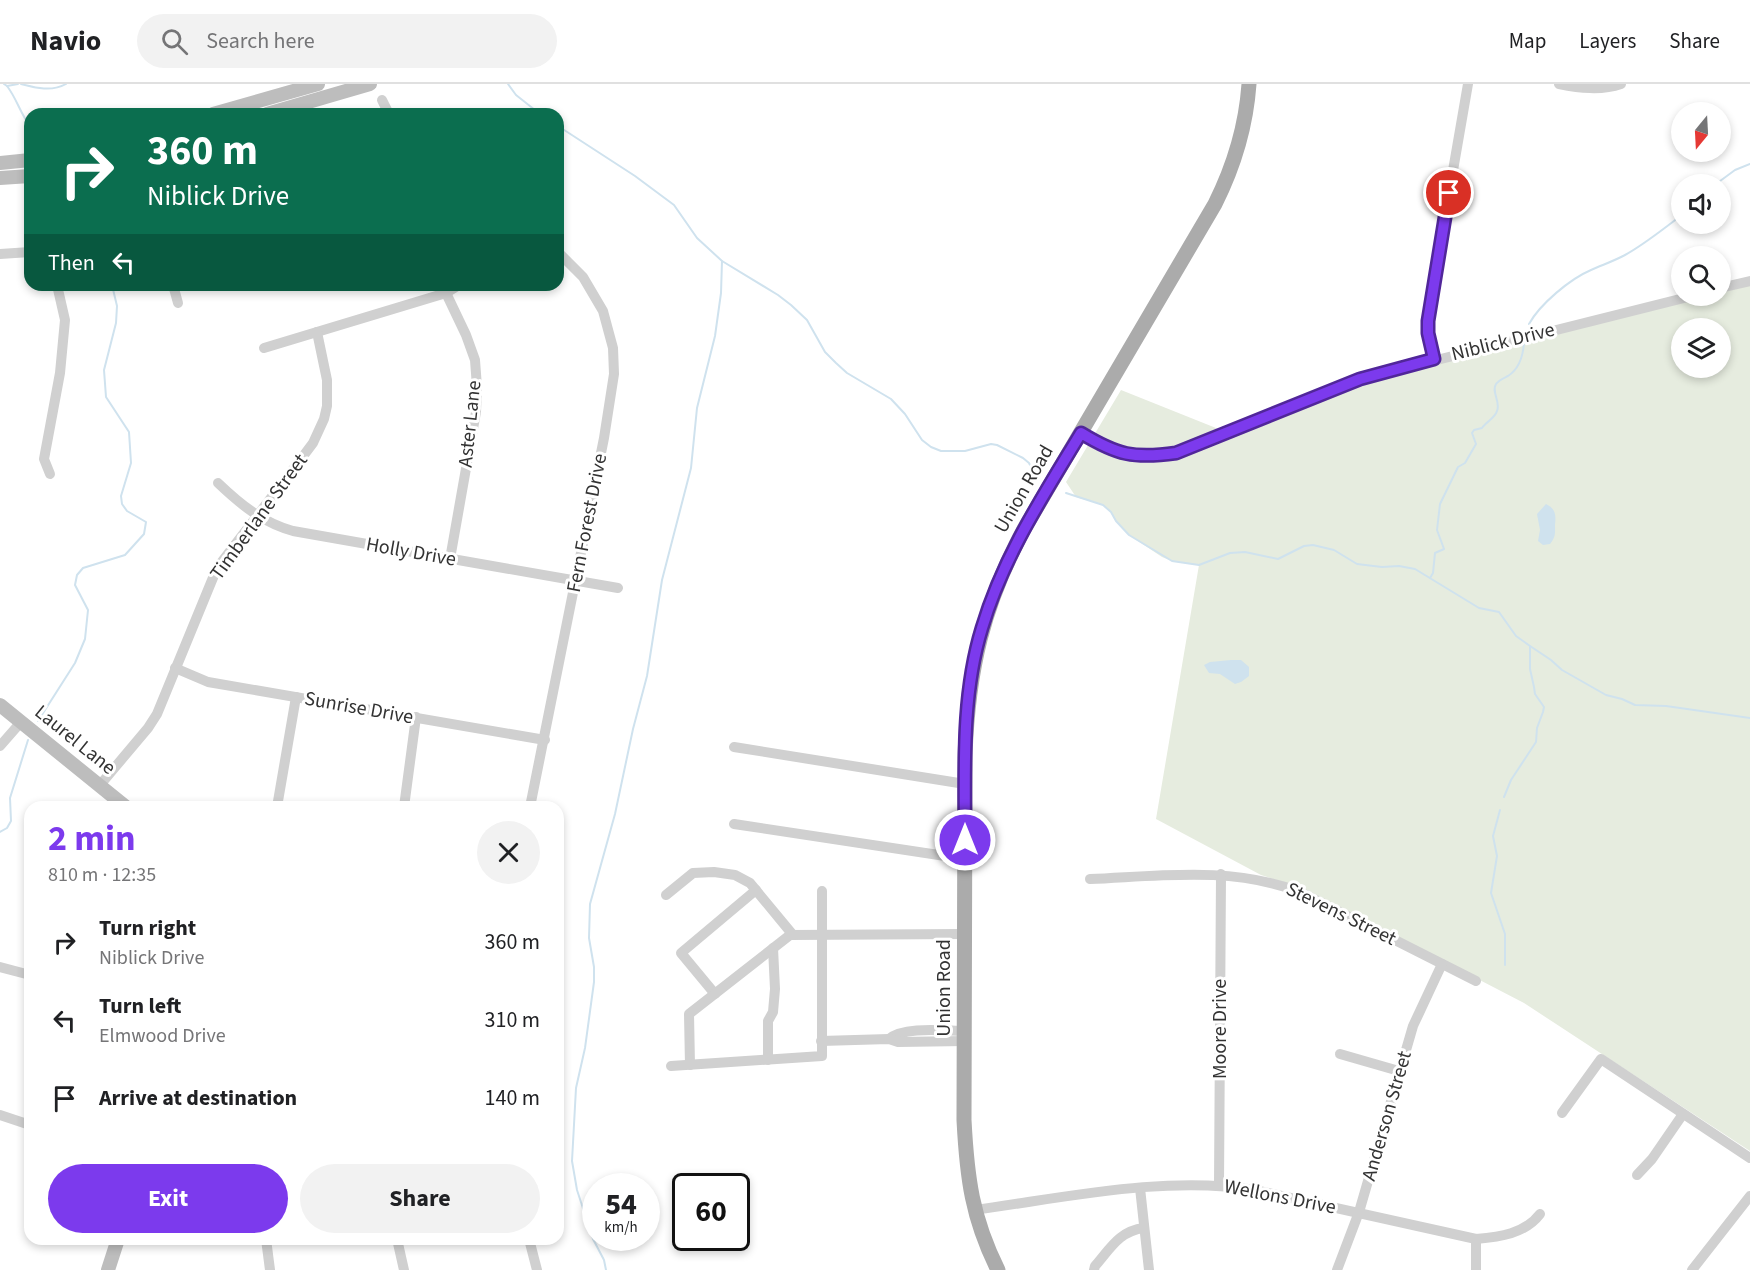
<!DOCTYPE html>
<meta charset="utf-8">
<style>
body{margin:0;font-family:"Source Sans 3",sans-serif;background:#f2f2f2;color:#202124;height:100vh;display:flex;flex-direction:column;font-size:22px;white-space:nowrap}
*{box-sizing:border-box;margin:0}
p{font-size:20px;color:#757577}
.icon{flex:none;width:33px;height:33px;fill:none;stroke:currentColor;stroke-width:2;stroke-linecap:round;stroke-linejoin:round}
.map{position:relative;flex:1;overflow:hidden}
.side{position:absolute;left:24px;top:717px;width:540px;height:444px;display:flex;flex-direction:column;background:#fff;border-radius:18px;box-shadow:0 3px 9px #0003}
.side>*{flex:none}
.banner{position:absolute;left:24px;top:24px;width:540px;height:183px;border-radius:18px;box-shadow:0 3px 9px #0003;background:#0b6e4f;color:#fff;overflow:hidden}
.needle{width:39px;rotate:198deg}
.fabs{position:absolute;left:1671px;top:18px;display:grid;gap:12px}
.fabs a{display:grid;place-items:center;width:60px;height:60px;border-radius:50%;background:#fff;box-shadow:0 3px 9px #0003;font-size:30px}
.speed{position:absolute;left:582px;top:1089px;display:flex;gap:12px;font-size:30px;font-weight:700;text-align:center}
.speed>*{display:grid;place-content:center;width:78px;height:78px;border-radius:50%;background:#fff;box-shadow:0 3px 9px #0003;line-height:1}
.speed small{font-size:15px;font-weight:400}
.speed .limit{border:3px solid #111;border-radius:9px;background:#fff;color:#111}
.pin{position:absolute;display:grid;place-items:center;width:51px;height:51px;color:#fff;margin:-26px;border:3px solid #fff;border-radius:50%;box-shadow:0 2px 6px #0007}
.me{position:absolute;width:66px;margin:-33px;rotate:0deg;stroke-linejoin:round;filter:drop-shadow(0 0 4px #0008)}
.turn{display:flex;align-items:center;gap:21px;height:126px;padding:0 24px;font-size:27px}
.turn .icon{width:78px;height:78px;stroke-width:2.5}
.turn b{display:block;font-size:42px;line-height:51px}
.then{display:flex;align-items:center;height:57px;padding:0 24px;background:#0003;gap:12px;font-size:22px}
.round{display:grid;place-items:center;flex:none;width:63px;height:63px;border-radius:32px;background:#f2f2f2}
.overview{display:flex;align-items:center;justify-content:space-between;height:102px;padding:0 24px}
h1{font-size:36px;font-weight:700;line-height:45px;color:#7c3aed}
.cta{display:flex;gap:12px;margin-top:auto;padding:12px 24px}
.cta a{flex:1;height:69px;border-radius:36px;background:#7c3aed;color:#fff;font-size:24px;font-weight:700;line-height:69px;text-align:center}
.cta a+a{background:#f2f2f2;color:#202124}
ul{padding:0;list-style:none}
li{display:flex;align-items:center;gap:18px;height:78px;padding:0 24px}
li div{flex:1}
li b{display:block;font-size:22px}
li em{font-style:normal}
header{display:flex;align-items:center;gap:36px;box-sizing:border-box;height:84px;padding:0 30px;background:#fff;border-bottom:2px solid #e0e0e0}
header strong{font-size:28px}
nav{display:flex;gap:33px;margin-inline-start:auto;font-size:21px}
.search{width:420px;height:54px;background:#f2f2f2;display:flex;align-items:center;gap:15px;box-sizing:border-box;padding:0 21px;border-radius:33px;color:#757577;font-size:22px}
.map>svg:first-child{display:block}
</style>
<header>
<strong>Navio</strong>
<div class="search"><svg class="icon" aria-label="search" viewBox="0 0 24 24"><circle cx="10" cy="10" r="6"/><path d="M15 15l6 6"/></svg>Search here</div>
<nav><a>Map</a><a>Layers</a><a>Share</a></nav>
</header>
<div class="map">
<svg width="1750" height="1186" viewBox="0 0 1750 1186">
<rect width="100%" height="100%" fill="#fff"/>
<path fill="#e6ecdf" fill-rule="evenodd" d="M1750 200V1067L1524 919 1366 837 1286 799 1261 791 1156 735 1199 481 1172 477 1162 473 1129 451 1116 437 1111 428 1103 421 1076 413 1066 398 1121 306 1231 350 1362 297 1705 212H1720L1721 208ZM1682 244H1720V284H1682Z"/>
<g fill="#cfe2ee">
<path d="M1546 420C1556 425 1556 431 1555 441 1555 449 1556 453 1550 460L1543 461 1538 457 1540 446 1537 430Z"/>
<polygon points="1231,576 1241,576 1249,583 1249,592 1241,598 1235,600 1220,590 1209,589 1204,581 1210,578"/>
</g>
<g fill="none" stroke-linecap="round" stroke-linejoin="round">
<g stroke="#cfe2ee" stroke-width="2">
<polyline points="4,0 7,2 18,0"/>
<path d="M21 0C36 4 52 8 66 0"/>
<polyline points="508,0 516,11 540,30"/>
<path d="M7 2C17 15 20 29 30 42"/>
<polyline points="558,42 635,92 674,121 697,154 722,177 778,211 791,221 807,236 825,268 836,279 847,289 891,315 905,330 922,356 931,363 941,367 965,367 991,360 997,361 1023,374 1029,379 1035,391"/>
<polyline points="1716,100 1735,86 1750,80"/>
<path d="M1529 240C1540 220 1570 195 1591 186 1602 181 1614 177 1625 171 1645 160 1663 145 1682 131"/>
<polyline points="1066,409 1103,421 1111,428 1116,437 1129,451 1172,477 1199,481 1230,469 1245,468 1278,475 1304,462 1313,461 1334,466 1357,480 1382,483 1399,482 1415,485 1479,524 1499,528 1516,552 1530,562 1551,576 1562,586 1606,611 1622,615 1635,621 1666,622 1750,634"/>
<path d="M1430 494 1433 489 1435 469 1444 465 1437 446 1440 420 1458 383 1465 379 1476 360 1472 349 1474 346 1482 344C1486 338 1495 334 1497 327 1501 318 1491 308 1496 300 1499 296 1504 294 1508 292 1519 285 1523 272 1524 259"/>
<polyline points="38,637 75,579 85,555 88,526 75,501 77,491 83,484 125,471 144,450 146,438 127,427 122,420 121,412 131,379 129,348 106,313 104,286 116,239 117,222 112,201"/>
<polyline points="1504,713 1511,696 1536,658 1537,644 1543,628 1544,623 1535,610 1534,603 1530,585 1530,562"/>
<polyline points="1500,726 1493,752 1497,772 1491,809 1505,850 1505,881"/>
<polyline points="0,748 7,744 11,737 10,714 28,656"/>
<polyline points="606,1186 604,1176 593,1155 577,1106 572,1077 576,1004 585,964 594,898 594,883 589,854 590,820 615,730 633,645 647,592 662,496 691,384 697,324 715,252 721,209 722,177"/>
</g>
<g stroke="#d0d0d0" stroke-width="10">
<path d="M1559 0C1579 4 1601 7 1621 0"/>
<polyline points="382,16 389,30"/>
<polyline points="0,170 30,168"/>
<polyline points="173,201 178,219"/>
<polyline points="1720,204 1750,197"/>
<polyline points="446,209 466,251 475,276 477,303 476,328 450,475"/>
<polyline points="264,264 446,209 459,201"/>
<polyline points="1434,275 1428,249 1430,219 1468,0"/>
<path d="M1081 349C1117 371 1134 375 1176 369L1361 295 1692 212"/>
<polyline points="50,390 44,375 60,289 65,236 57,201"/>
<path d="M218 399C240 420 263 439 293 447L618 504"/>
<polyline points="175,584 208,598 545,656"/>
<polyline points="0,662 21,638"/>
<polyline points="734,663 965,700"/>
<polyline points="100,701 148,644 157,630 217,484 304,371 313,359 324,335 327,322 327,296 317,248"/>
<polyline points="277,723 296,613"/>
<polyline points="404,723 416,633"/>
<polyline points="530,723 604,354 614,290 613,264 603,227 583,193 558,168"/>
<polyline points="734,740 965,775"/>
<path d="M1090 795C1161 792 1232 782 1300 808L1476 897"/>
<polyline points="666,811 693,789 714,788 735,791 750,799 793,851"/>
<polyline points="0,883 30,891"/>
<polyline points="715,910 681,869 756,806"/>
<path d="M889 955C904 942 945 947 965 947"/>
<polyline points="821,957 889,955 898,958 965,957"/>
<polyline points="1340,970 1399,987"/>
<polyline points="768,976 768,937 773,928 775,905 773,864"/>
<polyline points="690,981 689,930 790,851 965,850"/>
<polyline points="671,982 822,972 822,807"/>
<polyline points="1562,1029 1601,975 1750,1074"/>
<polyline points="0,1031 30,1041"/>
<polyline points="1637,1091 1652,1075 1683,1030"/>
<polyline points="1219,1101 1221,790"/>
<polyline points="1140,1104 1149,1186"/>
<path d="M974 1126C1063 1114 1166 1091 1255 1106L1476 1155C1499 1153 1525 1150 1540 1130"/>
<polyline points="266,1155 270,1186"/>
<polyline points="397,1155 404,1186"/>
<polyline points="529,1155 537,1186"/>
<polyline points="1476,1155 1476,1186"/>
<path d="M1094 1186 1095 1182C1110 1165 1119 1147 1144 1144"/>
<polyline points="1337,1186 1359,1128 1413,942 1442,880"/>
<polyline points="1692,1186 1750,1112"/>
</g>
<g stroke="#bdbdbd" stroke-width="14">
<polyline points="213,30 318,0"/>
<polyline points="267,30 370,0"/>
<polyline points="0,79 30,76"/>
<polyline points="0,94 30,92"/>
<polyline points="0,621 126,723"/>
<polyline points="108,1186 118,1155"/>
</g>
<path stroke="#ababab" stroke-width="15" d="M998 1186C972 1134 967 1094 964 1036L965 672C968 585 983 522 1024 445L1215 120C1234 82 1246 43 1249 0"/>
</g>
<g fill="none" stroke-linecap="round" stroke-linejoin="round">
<defs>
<path id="route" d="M965 756C965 686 961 612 982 544 1003 473 1043 412 1081 349 1117 371 1134 375 1176 369L1360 295 1434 275 1428 249V237L1449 109"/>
</defs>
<use href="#route" stroke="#51269a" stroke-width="15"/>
<use href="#route" stroke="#7c3aed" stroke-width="10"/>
</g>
<g text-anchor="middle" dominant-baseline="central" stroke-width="6" stroke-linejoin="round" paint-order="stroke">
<g font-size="20" fill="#333" stroke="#fff">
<text transform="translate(1503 258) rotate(-14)">Niblick Drive</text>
<text transform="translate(470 340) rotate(-84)">Aster Lane</text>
<text transform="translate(1024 405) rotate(-60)">Union Road</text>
<text transform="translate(259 433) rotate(-54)">Timberlane Street</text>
<text transform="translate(587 439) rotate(-79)">Fern Forest Drive</text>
<text transform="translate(411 468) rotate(10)">Holly Drive</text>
<text transform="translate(359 624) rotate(10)">Sunrise Drive</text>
<text transform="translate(75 656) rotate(39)">Laurel Lane</text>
<text transform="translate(1341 830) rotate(26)">Stevens Street</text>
<text transform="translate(944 904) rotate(-90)">Union Road</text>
<text transform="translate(1220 945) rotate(-90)">Moore Drive</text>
<text transform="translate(1387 1032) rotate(-74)">Anderson Street</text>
<text transform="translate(1280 1113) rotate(11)">Wellons Drive</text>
</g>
</g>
</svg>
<div class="fabs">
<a><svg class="needle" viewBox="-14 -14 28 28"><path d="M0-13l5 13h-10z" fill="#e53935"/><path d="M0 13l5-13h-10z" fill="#757577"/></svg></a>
<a><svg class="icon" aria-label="sound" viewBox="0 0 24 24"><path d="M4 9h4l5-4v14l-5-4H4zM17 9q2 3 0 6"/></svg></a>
<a><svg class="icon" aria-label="search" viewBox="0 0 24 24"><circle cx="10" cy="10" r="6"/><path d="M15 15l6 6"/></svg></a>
<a><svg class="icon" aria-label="layers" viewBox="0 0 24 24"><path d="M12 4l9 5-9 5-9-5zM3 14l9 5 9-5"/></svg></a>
</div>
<div class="speed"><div>54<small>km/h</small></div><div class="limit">60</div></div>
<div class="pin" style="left:1449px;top:109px;background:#d93025"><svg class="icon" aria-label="arrive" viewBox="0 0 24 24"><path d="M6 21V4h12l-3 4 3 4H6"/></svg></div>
<svg class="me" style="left:965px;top:756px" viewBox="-20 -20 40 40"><circle r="17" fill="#7c3aed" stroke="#fff" stroke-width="3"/><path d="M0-11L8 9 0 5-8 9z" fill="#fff"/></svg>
<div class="banner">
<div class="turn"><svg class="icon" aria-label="right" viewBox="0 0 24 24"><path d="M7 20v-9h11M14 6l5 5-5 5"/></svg><div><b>360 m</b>Niblick Drive</div></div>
<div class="then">Then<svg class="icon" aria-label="left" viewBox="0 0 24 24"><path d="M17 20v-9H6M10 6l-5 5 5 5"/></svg></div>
</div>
<section class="side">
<div class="overview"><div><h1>2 min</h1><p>810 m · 12:35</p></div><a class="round"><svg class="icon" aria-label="close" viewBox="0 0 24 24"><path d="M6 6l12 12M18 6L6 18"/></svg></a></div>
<ul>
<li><svg class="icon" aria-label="right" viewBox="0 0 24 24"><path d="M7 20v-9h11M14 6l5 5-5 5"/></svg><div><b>Turn right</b><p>Niblick Drive</p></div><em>360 m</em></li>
<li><svg class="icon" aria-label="left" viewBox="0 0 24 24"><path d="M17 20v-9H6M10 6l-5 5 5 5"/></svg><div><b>Turn left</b><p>Elmwood Drive</p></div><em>310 m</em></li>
<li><svg class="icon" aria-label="arrive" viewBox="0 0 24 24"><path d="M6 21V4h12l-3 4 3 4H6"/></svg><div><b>Arrive at destination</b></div><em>140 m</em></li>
</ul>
<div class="cta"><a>Exit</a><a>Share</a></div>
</section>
</div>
